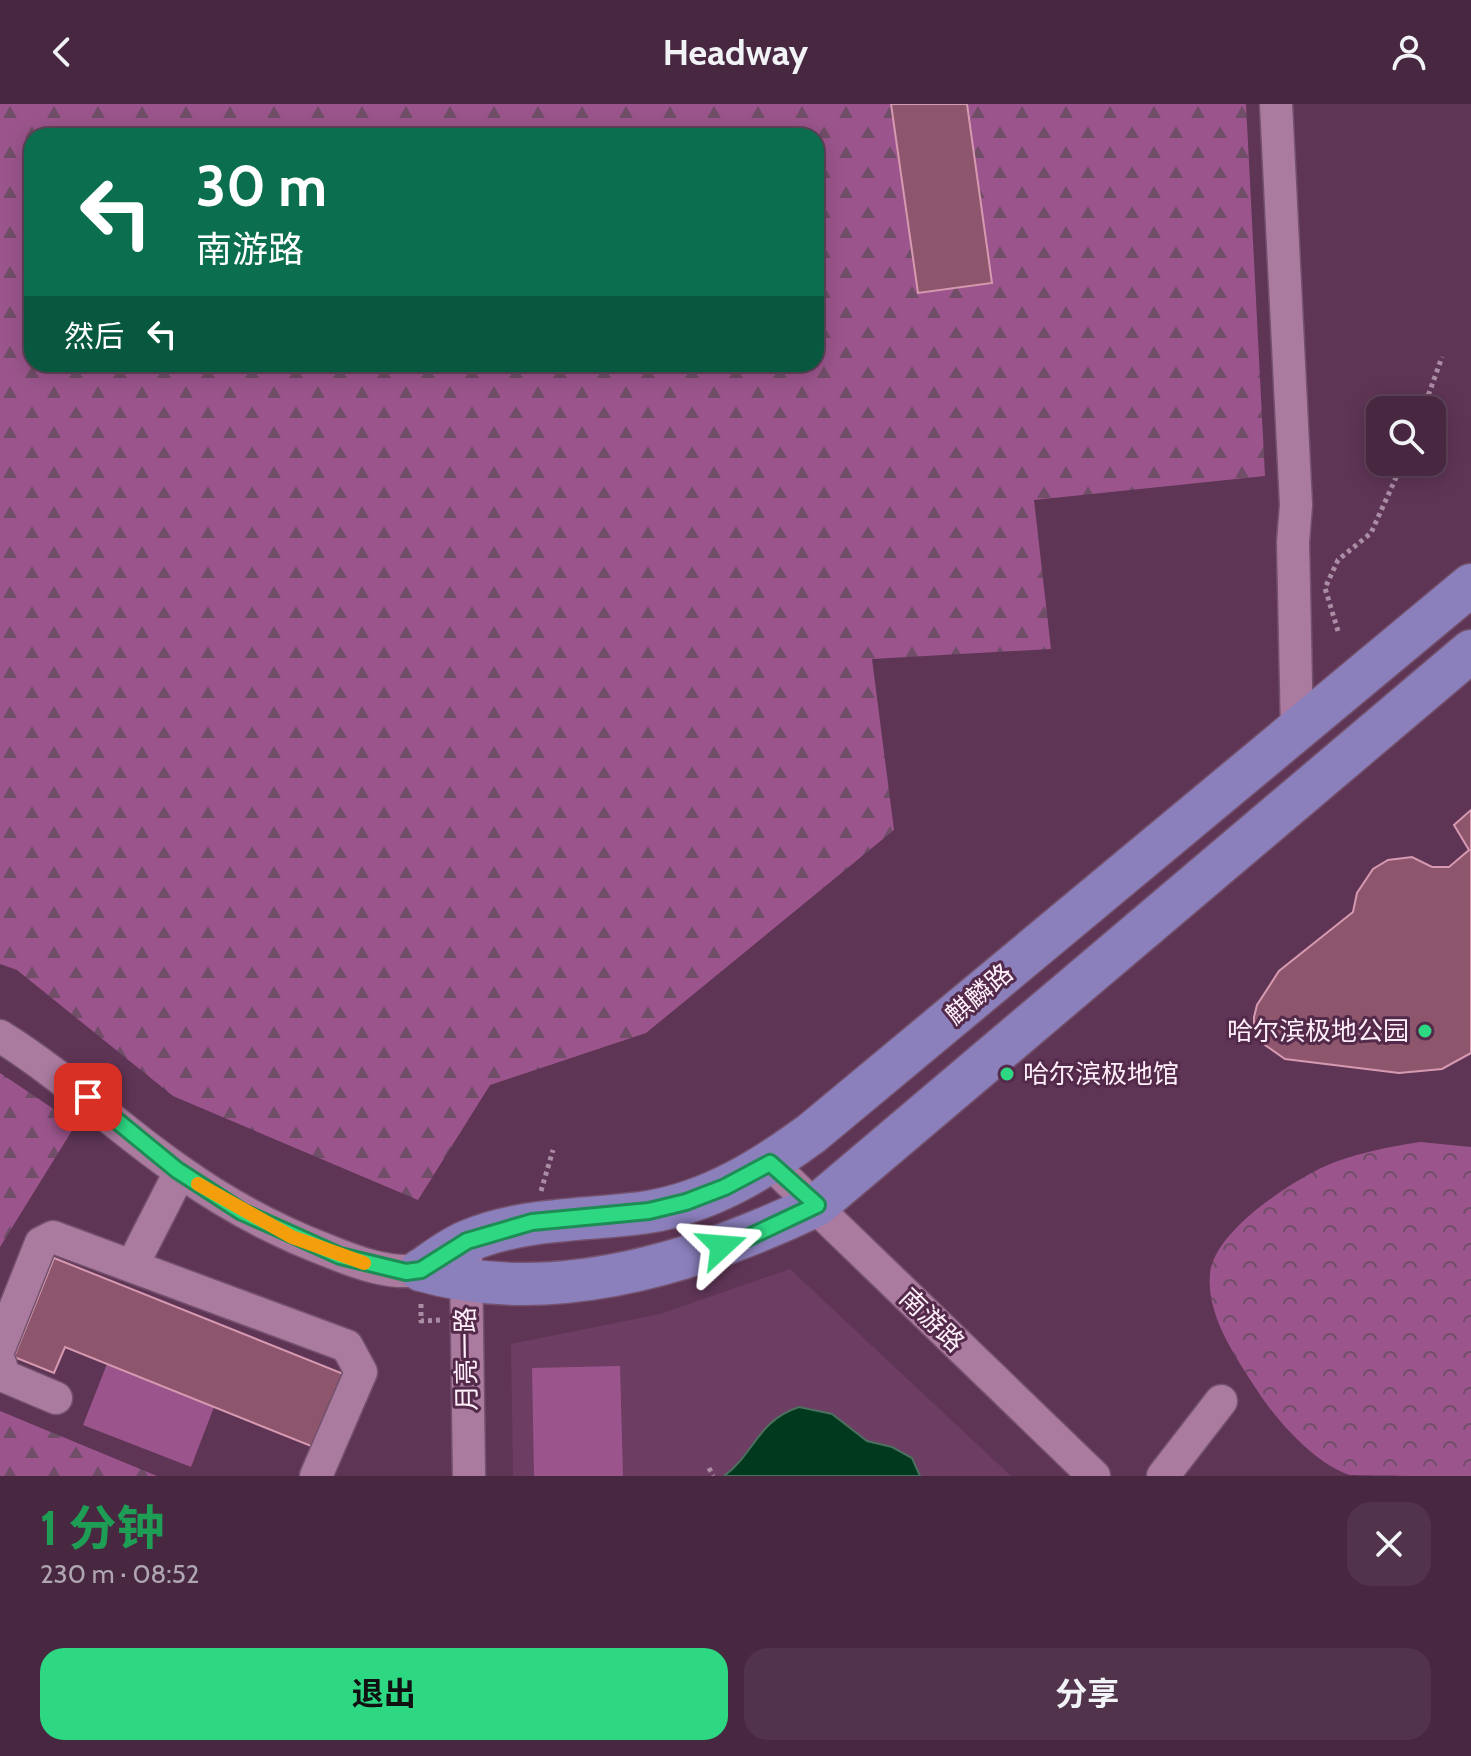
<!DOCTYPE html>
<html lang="zh">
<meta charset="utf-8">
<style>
body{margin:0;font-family:Cabin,"Noto Sans SC",sans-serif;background:#51344b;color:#f1f3f6;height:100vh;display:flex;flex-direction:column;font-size:30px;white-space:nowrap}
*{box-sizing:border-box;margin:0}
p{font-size:26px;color:#b0a6b1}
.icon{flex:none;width:44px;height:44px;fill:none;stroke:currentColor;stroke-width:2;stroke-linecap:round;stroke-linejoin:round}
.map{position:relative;height:1372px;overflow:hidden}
.details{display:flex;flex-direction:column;background:#472840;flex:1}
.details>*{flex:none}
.hud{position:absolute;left:24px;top:24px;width:800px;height:244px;border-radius:24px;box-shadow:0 4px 20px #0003,0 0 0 2px #5f4459;background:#0b6e4f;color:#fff;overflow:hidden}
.buttons{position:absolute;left:1366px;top:292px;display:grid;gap:16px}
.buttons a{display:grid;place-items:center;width:80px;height:80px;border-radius:16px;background:#472840;box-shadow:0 4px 20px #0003,0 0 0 2px #5f4459;font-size:40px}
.pin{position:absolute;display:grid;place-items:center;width:68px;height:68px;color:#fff;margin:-34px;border-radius:16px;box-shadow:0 4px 12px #0006}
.me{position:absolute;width:88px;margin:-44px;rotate:71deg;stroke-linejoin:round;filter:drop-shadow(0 0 6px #0008)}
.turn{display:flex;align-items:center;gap:28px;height:168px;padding:0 40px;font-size:36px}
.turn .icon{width:104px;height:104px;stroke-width:2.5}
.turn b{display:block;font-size:56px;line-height:68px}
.then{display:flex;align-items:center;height:76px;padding:0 40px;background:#0003;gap:16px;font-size:30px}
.round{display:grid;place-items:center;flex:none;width:84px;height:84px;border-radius:24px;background:#51344b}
.head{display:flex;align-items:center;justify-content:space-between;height:136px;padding:0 40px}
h1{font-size:48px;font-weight:700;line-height:60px;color:#1e9e55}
.cta{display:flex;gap:16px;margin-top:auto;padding:16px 40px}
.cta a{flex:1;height:92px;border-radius:24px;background:#2ed883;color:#111;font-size:32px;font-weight:700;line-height:92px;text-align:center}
.cta a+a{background:#51344b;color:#f1f3f6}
header{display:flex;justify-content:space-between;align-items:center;height:104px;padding:0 40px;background:#472840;font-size:36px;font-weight:700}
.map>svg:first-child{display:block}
</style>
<header><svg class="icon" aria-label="back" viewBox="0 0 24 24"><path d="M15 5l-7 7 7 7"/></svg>Headway<svg class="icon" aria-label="person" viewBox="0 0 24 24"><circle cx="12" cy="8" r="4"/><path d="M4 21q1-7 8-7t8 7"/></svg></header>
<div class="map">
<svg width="1471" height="1372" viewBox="0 0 1471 1372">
<defs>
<pattern id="forest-firs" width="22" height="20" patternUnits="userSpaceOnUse" patternTransform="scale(2)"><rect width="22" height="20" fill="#9b558c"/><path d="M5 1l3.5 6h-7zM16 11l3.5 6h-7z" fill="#704e68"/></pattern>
<pattern id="park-crowns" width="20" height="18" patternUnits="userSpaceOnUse" patternTransform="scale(2)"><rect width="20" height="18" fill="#9b558c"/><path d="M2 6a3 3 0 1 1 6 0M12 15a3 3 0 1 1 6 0" fill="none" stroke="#704e68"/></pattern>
</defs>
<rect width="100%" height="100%" fill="#5f3556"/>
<polygon fill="#6d3d63" points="790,1165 1011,1372 513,1372 511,1240 660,1210"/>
<g fill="url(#forest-firs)" fill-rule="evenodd">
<path d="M0 0H1246L1265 372 1034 396 1051 545 872 555 894 726 646 929 490 981 418 1096 173 992 17 866 0 860ZM32 32H816V260H32Z"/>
<polygon points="0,969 76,1020 0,1143"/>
<polygon points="0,1307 157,1372 0,1372"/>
</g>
<path fill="url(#park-crowns)" d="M1420 1038 1471 1043V1372C1444 1372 1371 1372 1350 1371 1316 1361 1275 1315 1257 1286 1236 1254 1206 1211 1210 1170 1213 1129 1286 1081 1321 1064 1351 1050 1387 1043 1420 1038Z"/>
<g fill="#9b558c">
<polygon points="107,1260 214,1303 191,1363 83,1321"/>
<polygon points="620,1262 623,1372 534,1372 532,1264"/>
</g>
<path fill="#00391d" stroke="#4c705f" stroke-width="2" d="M799 1303 832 1310 867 1337 892 1343 912 1354 920 1372H724C755 1349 757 1317 799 1303Z"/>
<g fill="#8d566c" stroke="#d699b0" stroke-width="2">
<polygon points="891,0 967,0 992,179 918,189"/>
<polygon points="1471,706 1471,949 1442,965 1399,969 1285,955 1265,941 1254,924 1254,913 1257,901 1279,867 1353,808 1357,789 1373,765 1388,756 1412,753 1432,763 1449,763 1469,746 1454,721"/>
<polygon points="54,1154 346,1271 316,1344 65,1243 54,1269 14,1253"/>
</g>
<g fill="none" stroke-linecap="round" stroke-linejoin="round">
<defs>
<g id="minor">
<polyline points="1276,0 1296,401 1293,438 1297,628"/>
<path d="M0 932C66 973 118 1025 181 1068 226 1100 274 1126 326 1146 355 1158 389 1171 421 1166"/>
<polyline points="770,1059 1094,1372"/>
<polyline points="466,1155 469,1372"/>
<polyline points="132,1162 180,1068"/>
<polyline points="0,1242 41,1139 53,1133 347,1242 361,1268 316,1372"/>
<polyline points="0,1259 4,1272 56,1294"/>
<polyline points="1163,1372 1221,1297"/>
</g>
<g id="major">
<path d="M421 1166C436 1156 451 1144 468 1137 525 1113 587 1117 648 1108 710 1098 763 1065 812 1029L1471 481"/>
<path d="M421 1166C551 1204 698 1158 817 1101L1471 547"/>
</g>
</defs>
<use href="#minor" stroke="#74526d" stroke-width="35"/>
<use href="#major" stroke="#74526d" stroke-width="45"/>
<g stroke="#aa8ca3" stroke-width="5" stroke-dasharray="4 4" stroke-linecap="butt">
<polyline points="1423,306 1442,253"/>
<polyline points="1338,527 1325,484 1338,456 1371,429 1403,358"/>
<polyline points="541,1087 553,1046"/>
<polyline points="421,1200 421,1217 441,1216"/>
<polyline points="709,1364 713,1372"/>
</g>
<use href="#minor" stroke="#ab7b9f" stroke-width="32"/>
<use href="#major" stroke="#8b7fbc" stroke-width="42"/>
</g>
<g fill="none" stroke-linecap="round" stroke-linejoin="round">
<defs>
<polyline id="route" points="88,993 177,1066 242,1108 340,1152 406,1168 421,1166 467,1137 532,1118 649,1107 686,1098 725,1083 770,1059 817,1101 747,1134 722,1142"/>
</defs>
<use href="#route" stroke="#1e8c55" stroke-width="20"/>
<use href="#route" stroke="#2ed883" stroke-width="14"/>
<polyline stroke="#f59e0b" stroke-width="14" points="198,1080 292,1133 364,1159"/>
</g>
<g fill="#2ed883" stroke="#542a4b" stroke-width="3">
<circle cx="1425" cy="927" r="8"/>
<circle cx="1007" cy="970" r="8"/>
</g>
<g text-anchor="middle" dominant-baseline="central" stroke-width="6" stroke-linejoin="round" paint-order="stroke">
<g font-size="26" fill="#ffeffa" stroke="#542a4b">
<text transform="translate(979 890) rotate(-40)">麒麟路</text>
<text transform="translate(932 1216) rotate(44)">南游路</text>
<text transform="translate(466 1255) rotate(-91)">月亮一路</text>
</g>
<g font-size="26" fill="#ffeffa" stroke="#542a4b" text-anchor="end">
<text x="1409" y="927">哈尔滨极地公园</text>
<text x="1023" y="970" text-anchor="start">哈尔滨极地馆</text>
</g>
</g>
</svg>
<div class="buttons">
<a><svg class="icon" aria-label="search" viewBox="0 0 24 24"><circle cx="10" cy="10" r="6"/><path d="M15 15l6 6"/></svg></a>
</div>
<div class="pin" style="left:88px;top:993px;background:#d93025"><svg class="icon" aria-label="arrive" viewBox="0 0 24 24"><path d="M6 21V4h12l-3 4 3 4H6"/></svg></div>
<svg class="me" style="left:722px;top:1142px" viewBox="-20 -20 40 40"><path d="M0-17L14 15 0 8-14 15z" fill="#2ed883" stroke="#fff" stroke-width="4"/></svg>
<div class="hud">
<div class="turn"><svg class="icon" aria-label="left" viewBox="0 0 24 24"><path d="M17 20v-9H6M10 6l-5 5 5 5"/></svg><div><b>30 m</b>南游路</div></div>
<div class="then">然后<svg class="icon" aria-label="left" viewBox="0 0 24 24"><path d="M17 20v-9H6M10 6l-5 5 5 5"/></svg></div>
</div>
</div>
<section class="details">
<div class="head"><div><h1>1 分钟</h1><p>230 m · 08:52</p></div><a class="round"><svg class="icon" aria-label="close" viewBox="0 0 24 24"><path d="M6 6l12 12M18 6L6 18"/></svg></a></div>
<div class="cta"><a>退出</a><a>分享</a></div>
</section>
